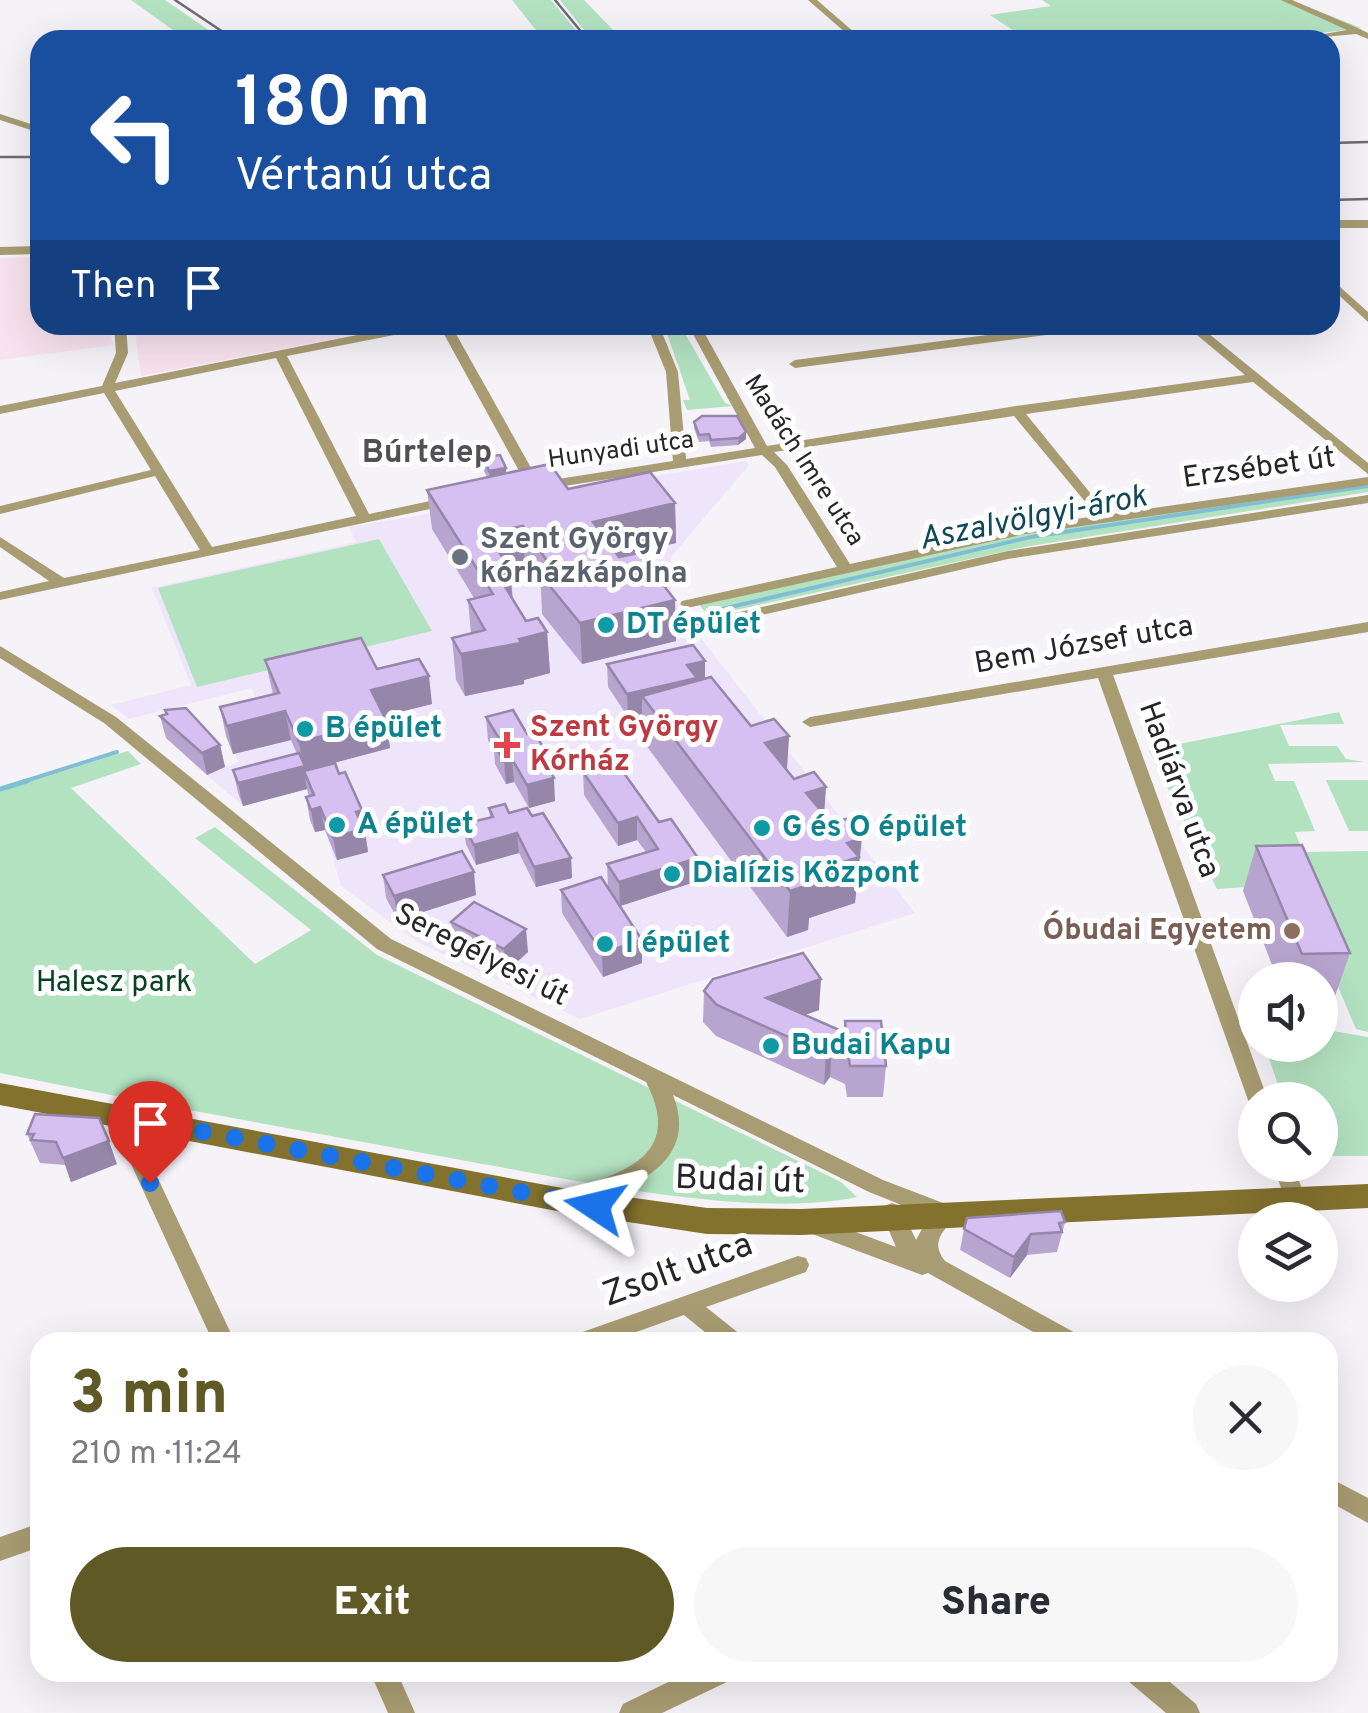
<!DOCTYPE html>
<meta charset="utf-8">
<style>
body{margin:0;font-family:Overpass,sans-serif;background:#f7f7f7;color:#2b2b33;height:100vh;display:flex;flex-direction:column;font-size:38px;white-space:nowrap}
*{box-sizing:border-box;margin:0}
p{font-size:32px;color:#7c7c81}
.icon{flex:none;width:55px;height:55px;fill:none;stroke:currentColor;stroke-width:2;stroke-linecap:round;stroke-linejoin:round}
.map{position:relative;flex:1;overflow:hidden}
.panel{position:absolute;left:30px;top:1332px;width:1308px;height:350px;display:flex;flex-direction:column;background:#fff;border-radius:30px;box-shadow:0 10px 40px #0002}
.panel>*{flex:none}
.guide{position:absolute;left:30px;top:30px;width:1310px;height:305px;border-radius:30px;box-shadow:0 10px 40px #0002;background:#1a4fa0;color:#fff;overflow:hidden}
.buttons{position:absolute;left:1238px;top:962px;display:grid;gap:20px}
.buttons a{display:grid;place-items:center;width:100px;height:100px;border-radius:50%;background:#fff;box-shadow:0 10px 40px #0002;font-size:50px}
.pin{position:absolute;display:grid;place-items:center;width:85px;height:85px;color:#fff;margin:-102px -42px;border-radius:50% 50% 50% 0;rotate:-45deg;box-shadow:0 0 10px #0007}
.pin .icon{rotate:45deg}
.me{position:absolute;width:110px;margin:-55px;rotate:280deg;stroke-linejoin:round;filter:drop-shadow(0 0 8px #0008)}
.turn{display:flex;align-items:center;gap:35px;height:210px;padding:0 40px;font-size:45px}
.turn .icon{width:130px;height:130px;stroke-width:2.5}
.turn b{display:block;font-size:70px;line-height:85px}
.then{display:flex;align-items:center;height:95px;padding:0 40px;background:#0003;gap:20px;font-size:38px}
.round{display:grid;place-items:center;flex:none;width:105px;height:105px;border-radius:52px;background:#f7f7f7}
.summary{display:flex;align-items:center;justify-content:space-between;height:170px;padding:0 40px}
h1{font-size:60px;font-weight:800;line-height:75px;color:#5f5925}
.button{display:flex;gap:20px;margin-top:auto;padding:20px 40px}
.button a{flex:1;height:115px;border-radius:60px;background:#5f5925;color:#fff;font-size:40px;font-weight:800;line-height:115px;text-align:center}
.button a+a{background:#f7f7f7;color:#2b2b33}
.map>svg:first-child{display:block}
</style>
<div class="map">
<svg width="1368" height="1713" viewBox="0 0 1368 1713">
<rect width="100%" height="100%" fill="#f5f2f8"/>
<g fill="#f8e2ef">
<polygon points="40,257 40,325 109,325 113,345 0,360 0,258"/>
<polygon points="134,325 406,325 141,376"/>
</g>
<polygon fill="#eee5fa" points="746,461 749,465 671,557 671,590 682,614 915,913 580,1019 418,942 341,886 325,830 315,832 310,820 318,818 308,789 243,806 207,775 239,762 226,736 266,726 252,688 129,719 111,705 191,685 152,588 356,542 349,527"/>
<g fill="#b3e2c1">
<polygon points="131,0 165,0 223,40 187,40"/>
<polygon points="512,0 551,0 584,40 544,40"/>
<polygon points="560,0 584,0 616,33 606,36 609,40 592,40"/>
<polygon points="1042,0 1291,0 1361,28 1265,40 1016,40 1025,38 990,15 1051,6"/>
<polygon points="664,325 680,325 725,403 733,406 687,410 683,400 690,400"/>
<polygon points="1368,481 1368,492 1030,546 708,616 699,604 1014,533"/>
<polygon points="379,539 432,631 197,687 158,588"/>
<polygon points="1339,712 1344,724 1280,725 1289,746 1337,746 1346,759 1364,762 1268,764 1275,781 1294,781 1315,831 1295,832 1303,852 1368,851 1368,1032 1356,1029 1294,884 1217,889 1149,750"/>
<path d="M128 751 141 764 71 788 255 964 311 930 195 838 215 827 377 955 841 1182 857 1197C753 1219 579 1181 472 1162 315 1133 157 1105 0 1073V791Z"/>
<polygon points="1368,780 1368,831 1349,831 1326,780"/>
<polygon points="1337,1017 1333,1031 1368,1037 1368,1156 1320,1156 1320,1100 1283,1100 1265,1046 1320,1045 1320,1018"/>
</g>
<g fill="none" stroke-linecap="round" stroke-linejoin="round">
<g stroke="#7fbfd3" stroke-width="4">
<polyline points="709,612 1031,537 1368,486"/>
<polyline points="19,783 117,752"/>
</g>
<polyline stroke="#7fbfd3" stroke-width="5" points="0,789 27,781"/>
<g fill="#a89c72" fill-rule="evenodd">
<polygon points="808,0 817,0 863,40 854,40"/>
<polygon points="1281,0 1292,0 1360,29 1368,33 1368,39 1356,34 1289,40 1347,30"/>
<polygon points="0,114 40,127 40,133 0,120"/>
<polygon points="1330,278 1368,312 1368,322 1330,287"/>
<path d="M114 325H126L128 353 115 383 407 325H431L425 329 287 356 369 514 449 497 456 501 449 505 0 600V592L49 581 0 547V537L64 578 200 550 155 476 0 514V506L151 470 104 393 0 414V406L102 386 116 353ZM276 358 356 516 212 547 115 391Z"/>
<path d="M439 325H451L539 482 673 461 666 372 647 325H659L678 372 686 459 755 448 688 325H700L767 446 1016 406 1245 375 1185 325H1198L1368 463V474L1253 382 1026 414 1100 505 1112 514 1368 477V485L1026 534 687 608 680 604 682 601 837 567 775 467 762 455 539 490 529 489ZM1014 416 1097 516 1026 526 850 564 787 465 774 452Z"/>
<polygon points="1065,325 1098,325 1092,329 795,368 789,364 795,360"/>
<polygon points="1368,495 1368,503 1008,559 700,629 693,625 700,621 1008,551"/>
<polygon points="1368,622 1368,632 1113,675 1268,1100 1255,1100 1255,1107 1248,1100 1098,678 810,727 802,722 810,717"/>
<path d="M0 646 116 717 391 939 883 1180 951 1206 955 1215C945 1232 929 1240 945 1261L1079 1335 1082 1342H1051L928 1273 922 1275 807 1232 804 1226 807 1220 815 1217 896 1247 881 1212 884 1206 892 1203 900 1206 916 1240 929 1216 869 1192 673 1095C701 1165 627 1191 575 1206L568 1203 564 1197 568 1191C625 1172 684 1155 646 1082L377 949 104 723 0 658Z"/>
<polygon points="141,1112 148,1114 151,1120 144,1135 145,1151 235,1342 213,1342 125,1151 124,1135 134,1114"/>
<polygon points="1273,1165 1293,1165 1306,1199 1303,1205 1295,1208 1287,1205"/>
<polygon points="798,1256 806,1258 809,1265 806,1272 706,1307 741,1335 744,1342 717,1342 684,1315 608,1342 571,1342 574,1335"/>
<polygon points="1328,1477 1368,1498 1368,1523 1328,1501"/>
<polygon points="40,1523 40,1547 0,1561 0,1537"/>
<polygon points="370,1672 397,1672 415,1713 388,1713"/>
<polygon points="689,1672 733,1672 729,1681 662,1713 619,1713 623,1704"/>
<polygon points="1124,1672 1158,1672 1196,1704 1200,1713 1166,1713 1128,1681"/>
</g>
<g fill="#a89c72" fill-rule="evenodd">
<rect x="1330" y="220" width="38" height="8"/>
<polygon points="40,246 40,254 0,255 0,247"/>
</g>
<polygon fill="#83712e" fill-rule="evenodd" points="0,1083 562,1188 707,1208 801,1209 1368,1184 1368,1208 801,1235 707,1234 562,1212 0,1105"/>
<g stroke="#6d6c70" stroke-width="2.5">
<polyline points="175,0 235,40"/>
<polyline points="555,0 588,40"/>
<polyline points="1330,143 1368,142"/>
<polyline points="0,157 40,157"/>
<polyline points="1330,200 1368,199"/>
</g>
</g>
<g fill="#b8a5cf">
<polygon points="694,422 746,439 738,445 711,447 709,441 699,442 694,428"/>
<polygon points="483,457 507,473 568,489 675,503 676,543 618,556 676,641 582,664 542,614 541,588 525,566 510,569 513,599 526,621 547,632 550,673 524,680 524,684 465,696 456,680 452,638 471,634 468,600 474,598 432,529 427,490 487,477 484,471"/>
<polygon points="265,660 377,669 432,704 384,716 390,748 305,770 365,833 368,852 337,860 325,830 315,832 310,820 306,797 309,797 307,789 243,806 238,793 233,770 297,754 291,740 233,754 226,736 220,707 273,694"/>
<polygon points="607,664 705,678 751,726 789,736 787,770 824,815 858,883 856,884 855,903 809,918 808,930 787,937 643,741 642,713 628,717 608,687"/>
<polygon points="160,716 220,745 225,767 207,775 166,738"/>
<polygon points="486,717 527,734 545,750 546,764 555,801 529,808 514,782 506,784 495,764 494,750 488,740"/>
<polygon points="583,772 659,822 698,858 698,881 620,906 608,887 607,864 646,852 637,840 618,846 584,795"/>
<polygon points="489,808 532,816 571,858 572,878 536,887 519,853 476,865 466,844 463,824 490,817"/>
<polygon points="1256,846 1350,953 1334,999 1320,1000 1320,980 1278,980 1243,891"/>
<polygon points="383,875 476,895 398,920 386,898"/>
<polygon points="561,890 642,940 642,963 603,977 562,913"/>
<polygon points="451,922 528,952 506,972 454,945"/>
<polygon points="704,991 819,1010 805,1015 844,1032 845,1021 886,1066 883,1097 847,1097 845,1084 830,1077 824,1085 716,1036 703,1022"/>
<polygon points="35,1114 117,1164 71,1182 65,1165 40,1163 27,1134"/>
<polygon points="1065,1222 1057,1252 1027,1255 1010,1278 960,1250 964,1229"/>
</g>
<g fill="#9686a9">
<polygon points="746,432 746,439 738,445 739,438"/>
<polygon points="506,468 507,482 491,485 489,471"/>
<polygon points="675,503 676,543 594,562 593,522"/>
<polygon points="523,526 525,566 510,569 513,610 499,613 487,533"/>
<polygon points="675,600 676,641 582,664 580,623"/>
<polygon points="547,632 550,673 524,680 524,684 465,696 461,654"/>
<polygon points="705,661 705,684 642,696 642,714 628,717 627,694 687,665"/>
<polygon points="429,676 432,704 375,718 371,690"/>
<polygon points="285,711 291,740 233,754 227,726"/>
<polygon points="386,720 390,748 304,771 307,789 243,806 238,783 303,766 299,742"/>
<polygon points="789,736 786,781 765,743"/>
<polygon points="220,745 225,767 207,775 202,753"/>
<polygon points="545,750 546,773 539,751"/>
<polygon points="512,759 514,782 506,784 504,761"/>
<polygon points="554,778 555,801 529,808 527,785"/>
<polygon points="826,787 823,832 806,793"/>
<polygon points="320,807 325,830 315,832 311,810"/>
<polygon points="362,810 368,852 337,860 333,837 356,812"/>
<polygon points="637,817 637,840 618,846 618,823"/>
<polygon points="517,833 519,853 476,865 474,845"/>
<polygon points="862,838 855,903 809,918 808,930 787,937 790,891 804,875 847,843"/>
<polygon points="571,858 572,878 536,887 534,867"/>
<polygon points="698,858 698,881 620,906 619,882"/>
<polygon points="474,872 476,895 398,920 394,896"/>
<polygon points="526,929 528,952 506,972 504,949"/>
<polygon points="642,940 642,963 603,977 602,953"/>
<polygon points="821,979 819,1010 768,1028 766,998"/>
<polygon points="832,1046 830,1077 824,1085 826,1054"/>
<polygon points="109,1141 117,1164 71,1182 63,1158"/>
<polygon points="1031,1234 1027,1255 1010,1278 1014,1257"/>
</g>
<g fill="#d6c0f1" stroke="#9686a9" stroke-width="2.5">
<polygon points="702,416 737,416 746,432 739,438 711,440 709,434 699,435 694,422"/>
<polygon points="500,455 506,468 489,471 483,457"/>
<polygon points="550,464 568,489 650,472 675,503 593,522 619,557 638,553 675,600 580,623 540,574 554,571 523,526 487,533 510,569 496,572 526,621 538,618 547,632 519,639 521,643 461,654 452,638 485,630 468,600 493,594 427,490"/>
<polygon points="361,638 377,669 419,659 429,676 371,690 386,720 299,742 285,711 227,726 220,707 279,693 265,660"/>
<polygon points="693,645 705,661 687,665 697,678 627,694 607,664"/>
<polygon points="711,677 751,726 774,719 789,736 765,743 794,779 814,772 826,787 806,793 831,823 846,819 862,838 847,843 859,857 804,875 811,884 790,891 642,696"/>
<polygon points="186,708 220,745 202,753 160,716 167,714 165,710"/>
<polygon points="513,710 527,734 534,732 545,750 539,751 554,778 527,785 512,759 504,761 493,742 500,740 486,717"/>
<polygon points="299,753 305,766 238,783 233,770"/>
<polygon points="616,762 659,822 671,819 698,858 619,882 607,864 658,849 637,817 618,823 583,772"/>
<polygon points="335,763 339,774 345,772 362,810 356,812 364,829 333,837 320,807 311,810 306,797 314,795 304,771"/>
<polygon points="505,804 509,813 527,808 532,816 543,813 571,858 534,867 517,833 474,845 463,824 493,817 489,808"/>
<polygon points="1302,845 1350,953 1302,954 1256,846"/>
<polygon points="462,851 474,872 394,896 383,875"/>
<polygon points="601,877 642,940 602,953 561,890"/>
<polygon points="474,902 526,929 504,949 451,922"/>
<polygon points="803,953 821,979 766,998 846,1033 845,1021 881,1021 886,1066 850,1066 848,1053 832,1046 826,1054 717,1005 704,991 713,979"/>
<polygon points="35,1114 99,1118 109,1141 63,1158 56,1142 31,1140 34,1134 27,1134"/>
<polygon points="1061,1211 1065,1222 1059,1223 1062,1232 1031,1234 1014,1257 964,1229 967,1218"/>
</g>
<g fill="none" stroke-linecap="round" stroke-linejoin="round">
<path stroke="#1a73e8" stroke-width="18" stroke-dasharray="0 32.4" d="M150 1183C139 1160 129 1145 141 1120L595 1206"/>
</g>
<circle fill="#6b7280" stroke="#fff" stroke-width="4" cx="460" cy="557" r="10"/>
<g fill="#0f9aa8" stroke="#fff" stroke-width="4">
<circle cx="606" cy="625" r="10"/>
<circle cx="305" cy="729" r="10"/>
<circle cx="337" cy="825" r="10"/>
<circle cx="762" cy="828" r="10"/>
<circle cx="672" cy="874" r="10"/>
<circle cx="605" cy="944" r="10"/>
<circle cx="771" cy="1046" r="10"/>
</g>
<path fill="#e0444e" stroke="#fff" stroke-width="4" d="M502 730h10v10h10v10h-10v10h-10v-10h-10v-10h10z"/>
<circle fill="#8d6e63" stroke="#fff" stroke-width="4" cx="1292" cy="931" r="10"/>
<g text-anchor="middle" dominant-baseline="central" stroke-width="10" stroke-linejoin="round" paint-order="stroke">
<g font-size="25" fill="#262528" stroke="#fff">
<text transform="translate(621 451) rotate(-8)">Hunyadi utca</text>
<text transform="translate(803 461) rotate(57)">Madách Imre utca</text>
</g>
<g font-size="30" fill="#262528" stroke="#fff">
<text transform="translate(1259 469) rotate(-8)">Erzsébet út</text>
<text transform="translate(1084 646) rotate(-10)">Bem József utca</text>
<text transform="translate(1178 790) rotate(70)">Hadiárva utca</text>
<text transform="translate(481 956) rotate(27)">Seregélyesi út</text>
</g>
<g font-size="30" font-weight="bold" fill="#5b616d" stroke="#fff" text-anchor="start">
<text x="480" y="540">Szent György<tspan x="480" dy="34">kórházkápolna</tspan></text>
</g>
<g font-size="30" font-weight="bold" fill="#0d838f" stroke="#fff" text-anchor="start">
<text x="626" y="625">DT épület</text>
<text x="325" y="729">B épület</text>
<text x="357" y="825">A épület</text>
<text x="782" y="828">G és O épület</text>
<text x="692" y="874">Dialízis Központ</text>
<text x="625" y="944">I épület</text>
<text x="791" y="1046">Budai Kapu</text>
</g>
<g font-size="30" font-weight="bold" fill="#be3a42" stroke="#fff" text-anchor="start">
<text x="530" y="728">Szent György<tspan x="530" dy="34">Kórház</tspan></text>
</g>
<g font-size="30" font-weight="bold" fill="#785e54" stroke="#fff" text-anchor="end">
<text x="1272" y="931">Óbudai Egyetem</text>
</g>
<g font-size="30" fill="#054324" stroke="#fff">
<text x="114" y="983">Halesz park</text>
</g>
<g font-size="32" font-weight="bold" fill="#525055" stroke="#fff">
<text x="427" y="454">Búrtelep</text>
</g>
<g font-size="32" font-style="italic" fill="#0f4856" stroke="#fff">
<text transform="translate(1033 519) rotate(-11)">Aszalvölgyi-árok</text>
</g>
<g font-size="35" fill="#262528" stroke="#fff">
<text transform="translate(740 1181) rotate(2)">Budai út</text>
<text transform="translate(678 1271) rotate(-20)">Zsolt utca</text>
</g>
</g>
</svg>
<div class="buttons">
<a><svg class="icon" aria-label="sound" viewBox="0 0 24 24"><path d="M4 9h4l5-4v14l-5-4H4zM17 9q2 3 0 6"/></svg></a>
<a><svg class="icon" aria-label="search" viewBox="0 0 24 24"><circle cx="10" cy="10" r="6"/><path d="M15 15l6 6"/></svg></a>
<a><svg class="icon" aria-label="layers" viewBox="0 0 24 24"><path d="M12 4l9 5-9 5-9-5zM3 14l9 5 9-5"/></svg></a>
</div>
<div class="pin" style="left:150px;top:1183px;background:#d93025"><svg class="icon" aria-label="arrive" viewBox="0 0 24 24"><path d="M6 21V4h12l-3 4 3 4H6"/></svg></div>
<svg class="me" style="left:595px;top:1206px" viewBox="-20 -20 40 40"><path d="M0-17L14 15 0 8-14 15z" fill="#1a73e8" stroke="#fff" stroke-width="4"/></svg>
<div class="guide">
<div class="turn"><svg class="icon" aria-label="left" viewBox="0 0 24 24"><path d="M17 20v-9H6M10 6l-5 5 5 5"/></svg><div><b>180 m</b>Vértanú utca</div></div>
<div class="then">Then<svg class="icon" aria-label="arrive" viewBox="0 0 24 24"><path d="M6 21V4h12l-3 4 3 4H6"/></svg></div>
</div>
<section class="panel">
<div class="summary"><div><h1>3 min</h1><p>210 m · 11:24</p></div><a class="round"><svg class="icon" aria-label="close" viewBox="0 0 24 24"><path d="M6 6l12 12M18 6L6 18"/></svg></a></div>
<div class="button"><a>Exit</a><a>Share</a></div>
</section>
</div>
